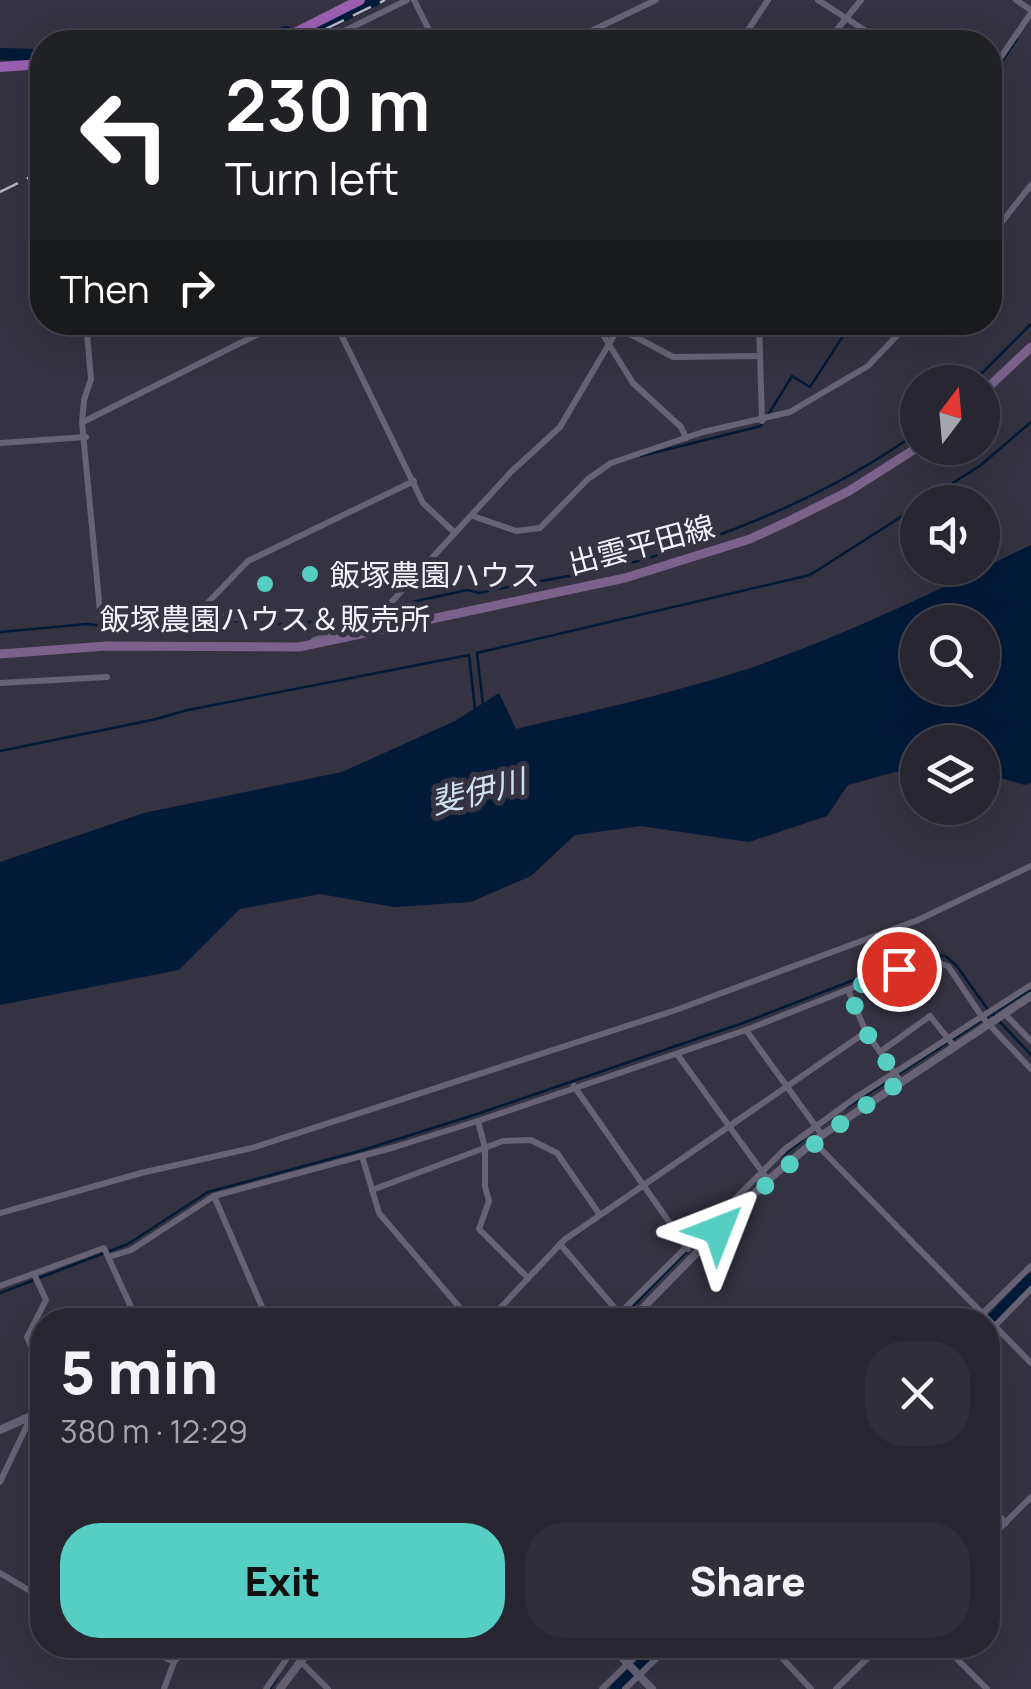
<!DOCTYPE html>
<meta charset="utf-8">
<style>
body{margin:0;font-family:Manrope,"Noto Sans JP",sans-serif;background:#302e39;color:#f1f3f6;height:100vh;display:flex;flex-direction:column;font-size:38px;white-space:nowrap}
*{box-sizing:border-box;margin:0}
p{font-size:32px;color:#a5a5ab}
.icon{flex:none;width:55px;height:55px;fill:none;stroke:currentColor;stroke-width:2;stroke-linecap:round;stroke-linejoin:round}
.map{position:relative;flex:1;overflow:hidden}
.panel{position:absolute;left:30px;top:1308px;width:970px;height:350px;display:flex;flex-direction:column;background:#282631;border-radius:40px;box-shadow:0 10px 40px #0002,0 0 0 2px #44434d}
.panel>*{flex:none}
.hud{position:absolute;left:30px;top:30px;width:972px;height:305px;border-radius:40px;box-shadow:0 10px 40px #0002,0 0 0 2px #44434d;background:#202124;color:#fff;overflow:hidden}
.needle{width:65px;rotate:16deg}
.tools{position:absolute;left:900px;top:365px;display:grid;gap:20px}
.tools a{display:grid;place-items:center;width:100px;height:100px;border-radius:50%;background:#282631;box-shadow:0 10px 40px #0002,0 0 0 2px #44434d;font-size:50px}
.pin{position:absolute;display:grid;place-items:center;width:85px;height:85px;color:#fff;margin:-42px;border:5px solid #fff;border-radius:50%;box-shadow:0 2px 10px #0007}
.me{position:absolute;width:110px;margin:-55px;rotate:45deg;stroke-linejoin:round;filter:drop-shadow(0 0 8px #0008)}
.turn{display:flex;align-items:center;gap:35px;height:210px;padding:0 30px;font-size:45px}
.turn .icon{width:130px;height:130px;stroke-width:2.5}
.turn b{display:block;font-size:70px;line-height:85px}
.then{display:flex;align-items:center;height:95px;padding:0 30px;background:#0003;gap:20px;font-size:38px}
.round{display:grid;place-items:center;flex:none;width:105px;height:105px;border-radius:40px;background:#302e39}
.overview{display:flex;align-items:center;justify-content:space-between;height:170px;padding:0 30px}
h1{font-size:60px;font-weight:800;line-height:75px}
.button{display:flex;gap:20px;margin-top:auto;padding:20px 30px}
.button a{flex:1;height:115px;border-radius:40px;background:#56cec4;color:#111;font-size:40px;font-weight:800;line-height:115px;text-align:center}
.button a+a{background:#302e39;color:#f1f3f6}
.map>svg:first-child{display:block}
</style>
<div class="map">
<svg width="1031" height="1689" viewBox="0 0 1031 1689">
<rect width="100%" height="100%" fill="#353241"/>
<path fill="#001a38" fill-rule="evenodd" d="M1031 545V783L1025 785 983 773 982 742H918L917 771 895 772 848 785 827 816 749 842 641 826 575 835 531 876 471 902 394 907 320 894 240 909 179 970 0 1005V862L144 813 342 772 455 721 499 693 516 729C592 711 670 694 744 670 843 637 938 590 1031 545ZM982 622V688H918V622Z"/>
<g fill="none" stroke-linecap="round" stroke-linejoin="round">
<g stroke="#001a38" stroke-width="2.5">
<polyline points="990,79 1017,39"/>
<polyline points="973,382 1031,324"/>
<polyline points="768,415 792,376 810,387 852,322"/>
<polyline points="641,456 761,426 763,422"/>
<polyline points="923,502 981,465 1031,422"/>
<path d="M389 607 467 590 479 593C532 581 587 575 638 561 737 533 834 492 918 432"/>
<polyline points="0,632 87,624 103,626 196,619 295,625 381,608"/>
<polyline points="483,704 477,653 810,575 918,506"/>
<polyline points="0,751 152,720 188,710 469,655 475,709"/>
<polyline points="846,1108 1031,989"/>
<polyline points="782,1156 803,1140"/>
<polyline points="0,1293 128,1244 208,1192 363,1150 477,1114 743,1023 921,954 945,956 956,965 986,1007 1031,1055"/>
<polyline points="619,1320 702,1236"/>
<polyline points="293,1655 302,1645"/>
<polyline points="270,1689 277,1678"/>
</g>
<g stroke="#001a38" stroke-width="12">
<polyline points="300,37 375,0"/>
<polyline points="259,42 286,32"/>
<polyline points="0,54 42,55"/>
<polyline points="988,1324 1031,1279"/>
<polyline points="616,1689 661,1645"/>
</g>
<g stroke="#676375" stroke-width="6">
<polyline points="414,0 435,42"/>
<polyline points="818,0 883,42"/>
<polyline points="1016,0 1031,10"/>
<polyline points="322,42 407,0"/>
<polyline points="568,42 656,0"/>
<polyline points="683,42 684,41"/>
<polyline points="740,42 768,0"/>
<polyline points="827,42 861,0"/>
<polyline points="990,73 1031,13"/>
<polyline points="990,237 1031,185"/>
<polyline points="86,322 91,379 84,400 82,422 101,622 196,615 256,619"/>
<polyline points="335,322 423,503 455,533"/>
<polyline points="595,322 633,383 681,427 686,438"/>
<polyline points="759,322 762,421"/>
<polyline points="619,328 673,357 760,356"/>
<polyline points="83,422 282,322"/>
<polyline points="0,443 86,437"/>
<polyline points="473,516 516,531 540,528 588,479 611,463 703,432 790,412 868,366 910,322"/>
<polyline points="196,615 248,561 414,481"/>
<polyline points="314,640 375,619 385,609 511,472 560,427 622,322"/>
<polyline points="0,683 107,677"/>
<polyline points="848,990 866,1032 901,1082"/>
<polyline points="1004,1013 1031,1041"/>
<polyline points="746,1030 822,1135"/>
<polyline points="880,1052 930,1016 954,1046"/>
<polyline points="677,1054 768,1180"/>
<polyline points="574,1086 688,1249"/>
<polyline points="478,1121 485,1148 485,1186 489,1201 479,1229 528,1278"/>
<polyline points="814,1142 1031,1363"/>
<polyline points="362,1156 379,1213 461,1309 464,1320"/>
<polyline points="372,1190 503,1141 531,1140 557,1153 600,1215"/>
<polyline points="214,1196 265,1314"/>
<polyline points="0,1213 141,1173 252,1148 676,1010 918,920 1031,866"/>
<polyline points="560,1244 625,1320"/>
<polyline points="109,1257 131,1250 214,1196 395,1147 478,1121 746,1030 925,959 948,966 982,1017 1031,1069"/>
<polyline points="34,1274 46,1300 27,1337 42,1371"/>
<polyline points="0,1286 104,1248 137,1320"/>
<polyline points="489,1320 564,1240 866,1032"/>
<polyline points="613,1320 785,1149 855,1098 1031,985"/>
<polyline points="976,1320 1031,1266"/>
<polyline points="988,1333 1031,1289"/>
<polyline points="0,1482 31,1417"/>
<polyline points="988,1504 1006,1523"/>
<polyline points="988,1540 1031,1497"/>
<polyline points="0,1573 42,1598"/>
<polyline points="140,1645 174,1662"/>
<polyline points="770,1645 811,1689"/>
<polyline points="943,1645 987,1689"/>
<polyline points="300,1661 328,1689"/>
<polyline points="164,1689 174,1662 188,1645"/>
<polyline points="266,1689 296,1645"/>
<polyline points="602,1689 647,1645"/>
<polyline points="625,1689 670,1645"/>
<polyline points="836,1689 881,1645"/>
</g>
<g stroke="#676375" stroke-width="8">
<polyline points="251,1320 274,1311 430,1313 463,1320"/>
<polyline points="631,1320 768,1180 822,1135 1031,996"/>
<polyline points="0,1430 42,1411"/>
<polyline points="610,1645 652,1689"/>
<polyline points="280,1689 313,1645"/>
</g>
<g stroke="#7a628c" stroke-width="9">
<polyline points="982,393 1031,347"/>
<polyline points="0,654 106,646 299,647 625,578 750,539 789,521 849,491 918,447"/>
</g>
<g stroke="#9a60b2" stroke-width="10">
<polyline points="277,42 360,0"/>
<polyline points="0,67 42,64"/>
</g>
<g stroke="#b7b5c1" stroke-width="2.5" stroke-dasharray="20 10" stroke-linecap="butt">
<polyline points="299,42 385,0"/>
<polyline points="0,192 42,171"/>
</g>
</g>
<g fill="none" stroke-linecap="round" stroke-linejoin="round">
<path stroke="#56cec4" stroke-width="18" stroke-dasharray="0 32.4" d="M718 1230C776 1173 832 1127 900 1082L866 1032 848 990 899 969"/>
</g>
<g fill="#56cec4" stroke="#353241" stroke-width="4">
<circle cx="310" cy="574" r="10"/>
<circle cx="265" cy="584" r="10"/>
</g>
<g text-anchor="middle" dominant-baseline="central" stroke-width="10" stroke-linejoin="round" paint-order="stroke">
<g font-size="30" fill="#f3f1fb" stroke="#353241">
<text transform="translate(641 544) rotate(-15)">出雲平田線</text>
</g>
<g font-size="30" fill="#f3f1fb" stroke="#353241" text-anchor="start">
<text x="330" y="574">飯塚農園ハウス</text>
<text x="265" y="618" text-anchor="middle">飯塚農園ハウス＆販売所</text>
</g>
<g font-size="32" font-style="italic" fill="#d1e0f1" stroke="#353241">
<text transform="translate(478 791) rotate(-14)">斐伊川</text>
</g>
</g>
</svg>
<div class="tools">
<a><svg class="needle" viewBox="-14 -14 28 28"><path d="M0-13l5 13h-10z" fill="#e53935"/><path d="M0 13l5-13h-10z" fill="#a5a5ab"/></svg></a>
<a><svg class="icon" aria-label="sound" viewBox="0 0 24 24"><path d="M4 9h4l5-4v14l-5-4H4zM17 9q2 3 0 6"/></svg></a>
<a><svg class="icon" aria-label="search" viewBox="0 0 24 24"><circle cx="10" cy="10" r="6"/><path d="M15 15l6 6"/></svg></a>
<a><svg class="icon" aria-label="layers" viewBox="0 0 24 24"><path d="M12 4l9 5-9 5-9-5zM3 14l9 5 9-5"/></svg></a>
</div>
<div class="pin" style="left:899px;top:969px;background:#d93025"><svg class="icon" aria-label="arrive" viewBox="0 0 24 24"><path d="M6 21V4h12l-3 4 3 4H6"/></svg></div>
<svg class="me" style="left:718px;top:1230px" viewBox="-20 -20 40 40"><path d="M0-17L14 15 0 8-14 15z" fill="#56cec4" stroke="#fff" stroke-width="4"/></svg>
<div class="hud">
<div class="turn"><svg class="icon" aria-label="left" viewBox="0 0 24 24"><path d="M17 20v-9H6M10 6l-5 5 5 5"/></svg><div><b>230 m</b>Turn left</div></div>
<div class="then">Then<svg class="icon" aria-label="right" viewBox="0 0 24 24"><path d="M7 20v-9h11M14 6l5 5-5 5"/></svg></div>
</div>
<section class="panel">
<div class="overview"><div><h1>5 min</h1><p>380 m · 12:29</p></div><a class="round"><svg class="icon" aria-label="close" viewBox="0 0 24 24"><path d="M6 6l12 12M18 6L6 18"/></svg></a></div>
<div class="button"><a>Exit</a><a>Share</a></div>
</section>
</div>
